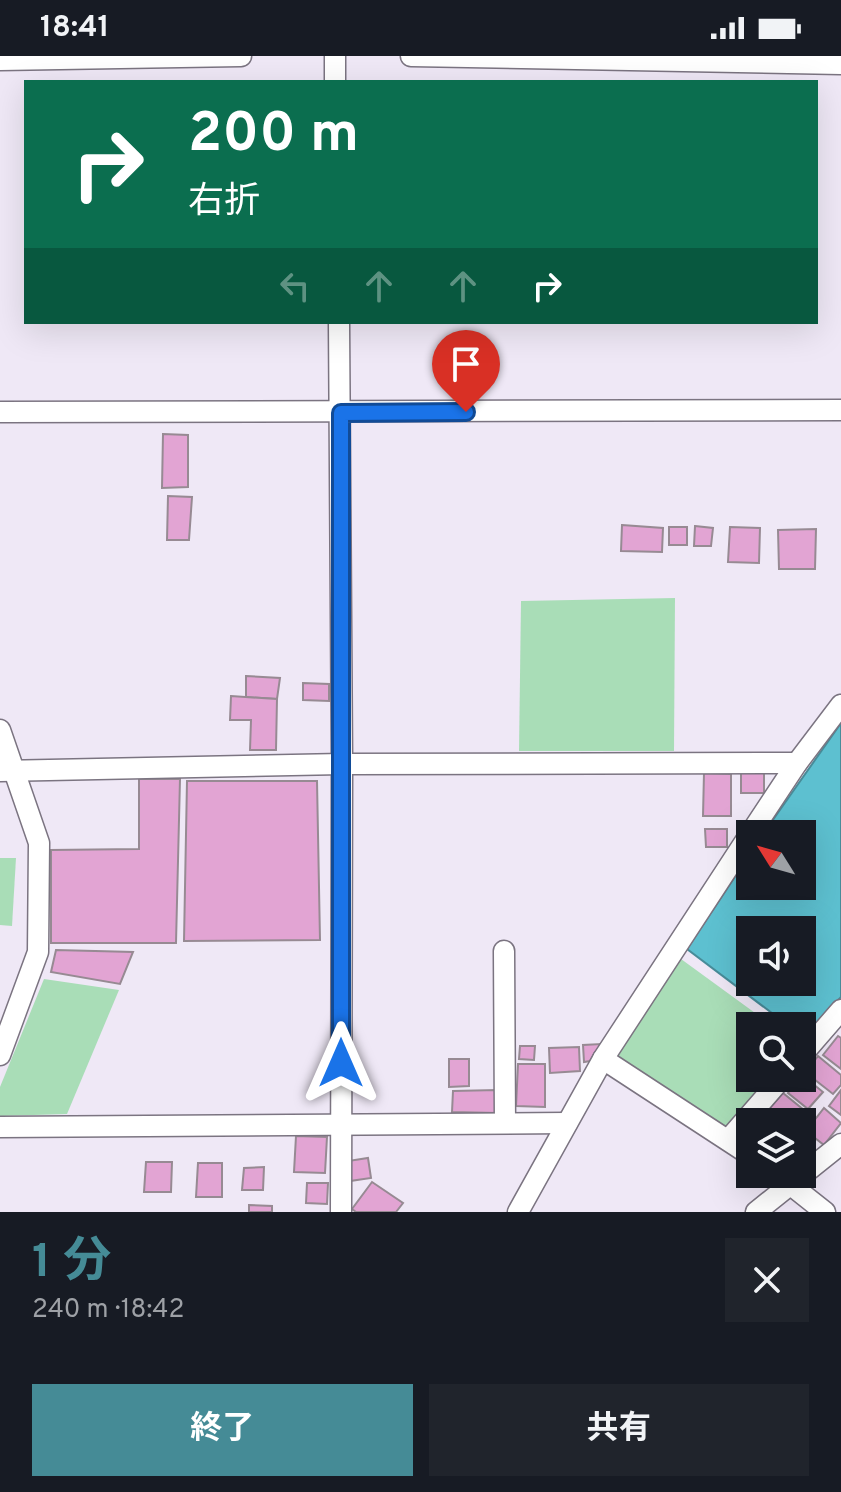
<!DOCTYPE html>
<html lang="ja">
<meta charset="utf-8">
<style>
body{margin:0;font-family:Overpass,"Noto Sans JP",sans-serif;background:#20242c;color:#f1f3f6;height:100vh;display:flex;flex-direction:column;font-size:30px;white-space:nowrap}
*{box-sizing:border-box;margin:0}
p{font-size:26px;color:#9ea1a6}
.icon{flex:none;width:44px;height:44px;fill:none;stroke:currentColor;stroke-width:2;stroke-linecap:round;stroke-linejoin:round}
.map{position:relative;height:1156px;overflow:hidden}
.sheet{display:flex;flex-direction:column;background:#171b24;flex:1}
.sheet>*{flex:none}
.top-card{position:absolute;left:24px;top:24px;width:794px;height:244px;border-radius:0px;box-shadow:0 8px 32px #0002;background:#0b6e4f;color:#fff;overflow:hidden}
.needle{width:52px;rotate:307deg}
.buttons{position:absolute;left:736px;top:764px;display:grid;gap:16px}
.buttons a{display:grid;place-items:center;width:80px;height:80px;border-radius:0px;background:#171b24;box-shadow:0 8px 32px #0002;font-size:40px}
.pin{position:absolute;display:grid;place-items:center;width:68px;height:68px;color:#fff;margin:-82px -34px;border-radius:50% 50% 50% 0;rotate:-45deg;box-shadow:0 0 8px #0007}
.pin .icon{rotate:45deg}
.me{position:absolute;width:88px;margin:-44px;rotate:0deg;stroke-linejoin:round;filter:drop-shadow(0 0 6px #0008)}
.turn{display:flex;align-items:center;gap:28px;height:168px;padding:0 32px;font-size:36px}
.turn .icon{width:104px;height:104px;stroke-width:2.5}
.turn b{display:block;font-size:56px;line-height:68px}
.lanes{display:flex;align-items:center;height:76px;padding:0 32px;background:#0003;justify-content:center;gap:40px;direction:ltr}
.lanes .off{opacity:.35}
.round{display:grid;place-items:center;flex:none;width:84px;height:84px;border-radius:0px;background:#20242c}
.summary{display:flex;align-items:center;justify-content:space-between;height:136px;padding:0 32px}
h1{font-size:48px;font-weight:700;line-height:60px;color:#458b96}
.primary-button{display:flex;gap:16px;margin-top:auto;padding:16px 32px}
.primary-button a{flex:1;height:92px;border-radius:0px;background:#458b96;color:#fff;font-size:32px;font-weight:700;line-height:92px;text-align:center}
.primary-button a+a{background:#20242c;color:#f1f3f6}
.status{display:flex;justify-content:space-between;align-items:center;height:56px;padding:0 40px;background:#171b24;direction:ltr}
.status svg{height:22px;fill:currentColor}
.map>svg:first-child{display:block}
</style>
<div class="status"><b>18:41</b><svg viewBox="0 0 49 12"><path d="M0 12V9h3v3zM5 12V6h3v6zM10 12V3h3v9zM15 12V0h3v12zM26 1h20v11H26zM47 4h2v5h-2z"/></svg></div>
<div class="map">
<svg width="841" height="1156" viewBox="0 0 841 1156">
<rect width="100%" height="100%" fill="#efe8f6"/>
<g fill="#a9ddb7">
<polygon points="675,542 674,695 519,695 521,545"/>
<polygon points="0,802 16,802 12,870 0,869"/>
<polygon points="681,903 773,970 750,970 750,1022 770,1022 726,1071 617,1000"/>
<polygon points="44,923 119,934 67,1058 0,1060 0,1031"/>
</g>
<path fill="#5dc0d0" stroke="#488c99" stroke-width="2" fill-rule="evenodd" d="M841 667V941L805 982 802 970H789L687 893 750 798V830H802V778H763ZM750 874H802V926H750Z"/>
<g fill="#e2a4d3" stroke="#978a93" stroke-width="2">
<polygon points="163,378 188,379 188,431 162,432"/>
<polygon points="168,440 192,441 189,484 167,484"/>
<polygon points="622,469 663,472 662,496 621,495"/>
<polygon points="695,470 713,472 711,490 694,490"/>
<rect x="669" y="471" width="18" height="18"/>
<polygon points="730,471 760,472 759,507 728,506"/>
<polygon points="816,473 815,513 779,513 778,474"/>
<polygon points="246,620 280,622 277,643 246,641"/>
<polygon points="303,627 329,628 329,645 303,644"/>
<polygon points="231,640 277,643 276,694 250,694 251,664 230,664"/>
<polygon points="741,716 764,717 764,737 741,737"/>
<polygon points="704,717 731,718 731,760 703,760"/>
<polygon points="139,723 180,723 176,887 51,887 51,794 139,793"/>
<polygon points="187,725 317,725 320,884 184,885"/>
<polygon points="705,773 727,773 727,791 706,791"/>
<polygon points="56,894 133,896 120,928 51,916"/>
<polygon points="838,980 841,982 841,1013 823,999"/>
<polygon points="601,988 590,1005 584,1006 583,989"/>
<polygon points="520,990 535,990 534,1004 519,1003"/>
<polygon points="579,991 580,1015 550,1017 549,992"/>
<polygon points="818,1000 841,1019 841,1029 833,1038 805,1016"/>
<polygon points="449,1003 469,1003 469,1030 449,1031"/>
<polygon points="518,1008 545,1008 545,1051 516,1050"/>
<polygon points="802,1019 823,1036 808,1053 788,1037"/>
<polygon points="497,1034 497,1057 452,1056 453,1035"/>
<polygon points="841,1034 841,1059 829,1050"/>
<polygon points="783,1037 810,1059 802,1069 802,1066 783,1066 768,1054"/>
<polygon points="824,1052 841,1067 824,1089 806,1075"/>
<polygon points="296,1080 327,1081 325,1117 294,1116"/>
<polygon points="368,1102 371,1122 350,1125 348,1105"/>
<polygon points="146,1106 172,1106 171,1136 144,1136"/>
<polygon points="198,1107 222,1107 222,1141 196,1141"/>
<polygon points="264,1111 263,1134 242,1134 244,1112"/>
<polygon points="372,1126 403,1147 396,1156 356,1156 352,1153"/>
<polygon points="307,1127 328,1127 327,1148 306,1147"/>
<polygon points="249,1149 272,1150 272,1156 249,1156"/>
</g>
<g fill="none" stroke-linecap="round" stroke-linejoin="round">
<defs>
<g id="minor">
<polyline points="335,0 335,26"/>
<polyline points="411,0 841,8"/>
<polyline points="0,4 241,0"/>
<polyline points="339,266 342,708 341,1156"/>
<polyline points="0,356 841,354"/>
<polyline points="0,674 39,787 38,896 0,999"/>
<polyline points="0,715 342,708 797,707"/>
<polyline points="750,778 797,707 841,649"/>
<polyline points="504,895 505,1067"/>
<polyline points="802,999 841,954"/>
<polyline points="603,1003 750,1099"/>
<polyline points="0,1071 567,1067"/>
<polyline points="728,1084 782,1022"/>
<polyline points="777,1118 825,1156"/>
<polyline points="518,1156 603,1003 750,778"/>
<polyline points="756,1156 841,1088"/>
</g>
</defs>
<use href="#minor" stroke="#7b7481" stroke-width="23"/>
<use href="#minor" stroke="#fff" stroke-width="20"/>
</g>
<g fill="none" stroke-linecap="round" stroke-linejoin="round">
<defs>
<polyline id="route" points="341,1007 341,357 466,356"/>
</defs>
<use href="#route" stroke="#114b97" stroke-width="20"/>
<use href="#route" stroke="#1a73e8" stroke-width="14"/>
</g>
</svg>
<div class="buttons">
<a><svg class="needle" viewBox="-14 -14 28 28"><path d="M0-13l5 13h-10z" fill="#e53935"/><path d="M0 13l5-13h-10z" fill="#9ea1a6"/></svg></a>
<a><svg class="icon" aria-label="sound" viewBox="0 0 24 24"><path d="M4 9h4l5-4v14l-5-4H4zM17 9q2 3 0 6"/></svg></a>
<a><svg class="icon" aria-label="search" viewBox="0 0 24 24"><circle cx="10" cy="10" r="6"/><path d="M15 15l6 6"/></svg></a>
<a><svg class="icon" aria-label="layers" viewBox="0 0 24 24"><path d="M12 4l9 5-9 5-9-5zM3 14l9 5 9-5"/></svg></a>
</div>
<div class="pin" style="left:466px;top:356px;background:#d93025"><svg class="icon" aria-label="arrive" viewBox="0 0 24 24"><path d="M6 21V4h12l-3 4 3 4H6"/></svg></div>
<svg class="me" style="left:341px;top:1007px" viewBox="-20 -20 40 40"><path d="M0-17L14 15 0 8-14 15z" fill="#1a73e8" stroke="#fff" stroke-width="4"/></svg>
<div class="top-card">
<div class="turn"><svg class="icon" aria-label="right" viewBox="0 0 24 24"><path d="M7 20v-9h11M14 6l5 5-5 5"/></svg><div><b>200 m</b>右折</div></div>
<div class="lanes"><svg class="icon off" aria-label="left" viewBox="0 0 24 24"><path d="M17 20v-9H6M10 6l-5 5 5 5"/></svg><svg class="icon off" aria-label="ahead" viewBox="0 0 24 24"><path d="M12 20V5M6 11l6-6 6 6"/></svg><svg class="icon off" aria-label="ahead" viewBox="0 0 24 24"><path d="M12 20V5M6 11l6-6 6 6"/></svg><svg class="icon" aria-label="right" viewBox="0 0 24 24"><path d="M7 20v-9h11M14 6l5 5-5 5"/></svg></div>
</div>
</div>
<section class="sheet">
<div class="summary"><div><h1>1 分</h1><p>240 m · 18:42</p></div><a class="round"><svg class="icon" aria-label="close" viewBox="0 0 24 24"><path d="M6 6l12 12M18 6L6 18"/></svg></a></div>
<div class="primary-button"><a>終了</a><a>共有</a></div>
</section>
